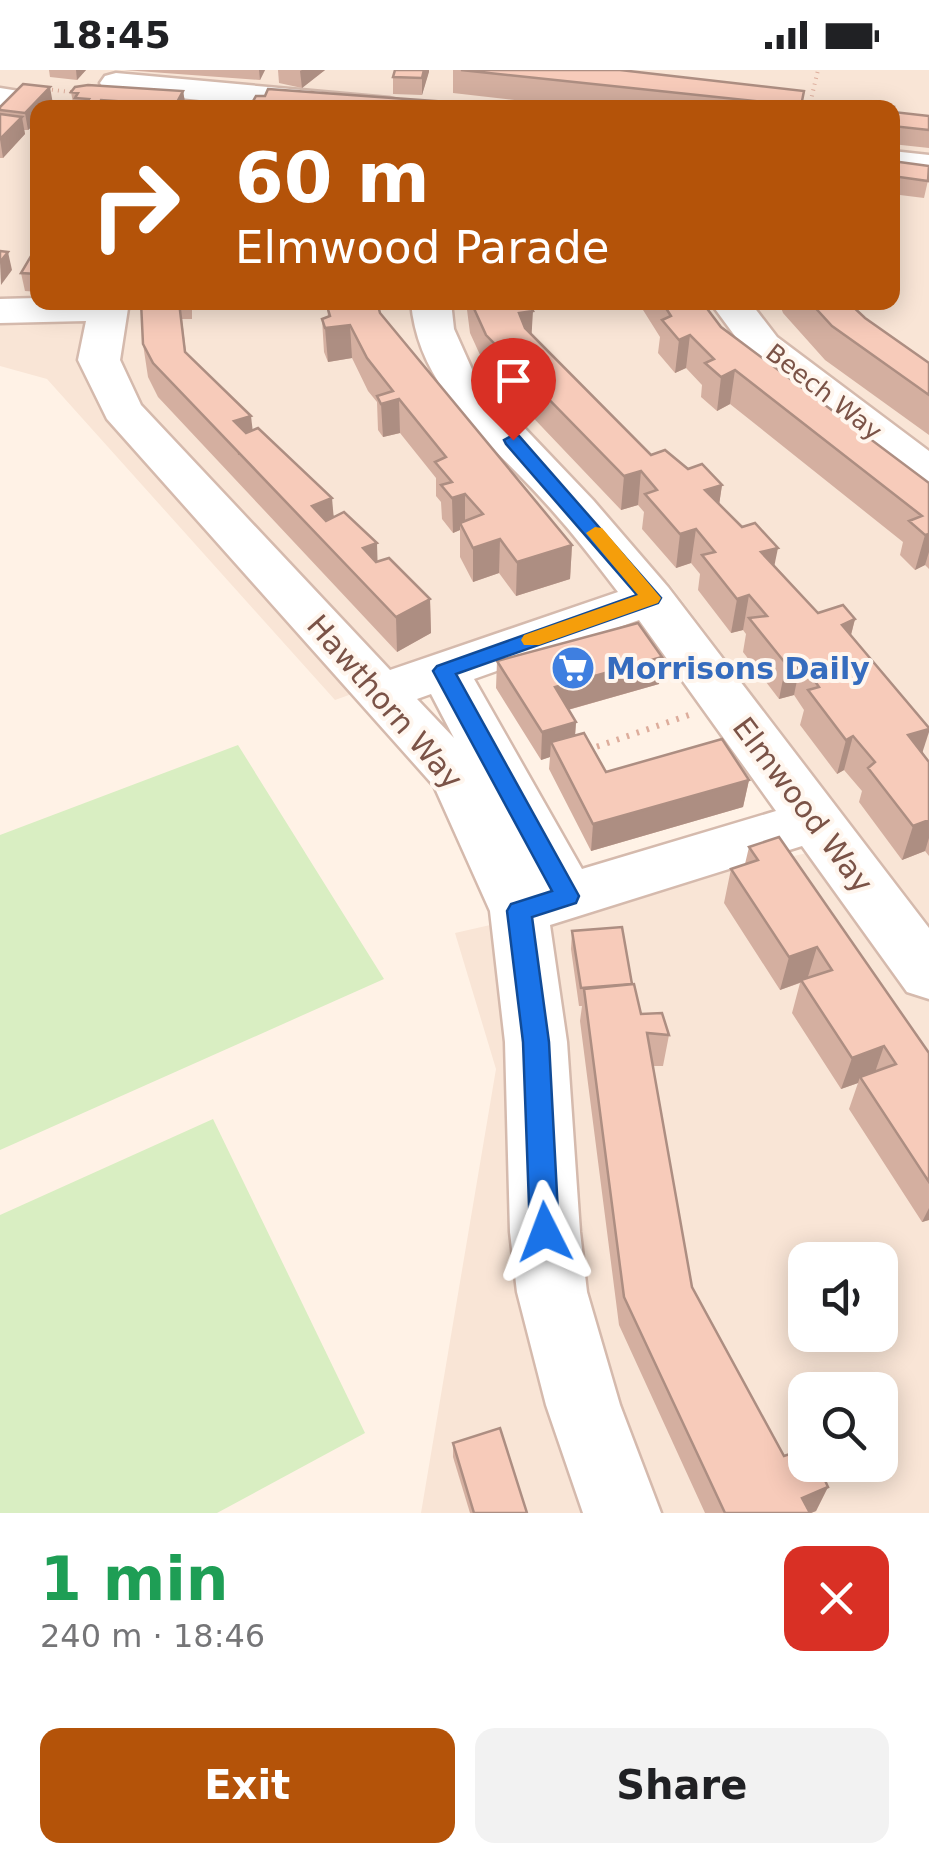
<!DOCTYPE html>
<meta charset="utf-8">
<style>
body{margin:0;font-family:"DejaVu Sans",sans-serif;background:#f2f2f2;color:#202124;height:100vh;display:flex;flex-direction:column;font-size:38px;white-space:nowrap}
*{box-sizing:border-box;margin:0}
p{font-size:32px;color:#757577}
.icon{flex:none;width:55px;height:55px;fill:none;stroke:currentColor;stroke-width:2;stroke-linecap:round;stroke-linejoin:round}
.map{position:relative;height:1443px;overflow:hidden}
.details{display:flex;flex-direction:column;background:#fff;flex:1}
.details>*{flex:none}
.banner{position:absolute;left:30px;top:30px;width:870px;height:210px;border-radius:20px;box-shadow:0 5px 25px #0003;background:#b45309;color:#fff;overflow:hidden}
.buttons{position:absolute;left:788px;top:1172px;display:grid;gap:20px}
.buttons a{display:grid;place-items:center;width:110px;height:110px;border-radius:20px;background:#fff;box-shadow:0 5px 25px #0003;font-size:50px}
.pin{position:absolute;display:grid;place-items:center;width:85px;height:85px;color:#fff;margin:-102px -42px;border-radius:50% 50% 50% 0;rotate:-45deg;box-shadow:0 0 10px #0007}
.pin .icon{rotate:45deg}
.me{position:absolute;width:110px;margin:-55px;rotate:357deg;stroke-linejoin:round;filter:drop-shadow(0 0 8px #0008)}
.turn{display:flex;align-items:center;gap:35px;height:210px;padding:0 40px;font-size:45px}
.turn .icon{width:130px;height:130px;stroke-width:2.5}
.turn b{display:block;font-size:70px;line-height:85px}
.round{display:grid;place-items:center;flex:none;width:105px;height:105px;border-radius:20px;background:#f2f2f2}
.head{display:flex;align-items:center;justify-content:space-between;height:170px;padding:0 40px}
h1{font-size:60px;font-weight:600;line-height:75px;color:#1e9e55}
.primary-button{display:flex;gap:20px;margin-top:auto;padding:20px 40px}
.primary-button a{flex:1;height:115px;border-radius:20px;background:#b45309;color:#fff;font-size:40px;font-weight:600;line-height:115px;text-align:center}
.primary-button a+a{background:#f2f2f2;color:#202124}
.status{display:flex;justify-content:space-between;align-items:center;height:70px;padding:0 50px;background:#fff;direction:ltr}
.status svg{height:28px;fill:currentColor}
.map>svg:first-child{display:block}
</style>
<div class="status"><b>18:45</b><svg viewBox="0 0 49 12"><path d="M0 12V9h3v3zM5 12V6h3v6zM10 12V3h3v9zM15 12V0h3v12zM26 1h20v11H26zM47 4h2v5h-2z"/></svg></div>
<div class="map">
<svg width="929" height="1443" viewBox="0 0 929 1443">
<rect width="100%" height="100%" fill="#fff2e6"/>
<path fill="#f9e5d6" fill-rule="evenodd" d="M0 0H929V1443H421L496 999 455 863 864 770 667 511 335 630 47 309 0 296ZM38 38H892V232H38ZM805 1190H880V1265H805ZM805 1320H880V1395H805Z"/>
<g fill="#d9eec2">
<polygon points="238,675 384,909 0,1080 0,765"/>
<polygon points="213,1049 365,1363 217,1443 0,1443 0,1145"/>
</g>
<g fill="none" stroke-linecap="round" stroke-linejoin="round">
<defs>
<g id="minor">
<polygon points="116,3 389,28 401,31 405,38 276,38 105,20 100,13 105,6"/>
<polygon points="0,18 19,21 23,28 19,35 0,38"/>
<polygon points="892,81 929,85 929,107 892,102"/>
<path d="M38 228V232H129L120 290 141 335 390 600 618 522C593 489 568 457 540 427 486 368 418 317 411 232H451L454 259 475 306 593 430 668 517 929 858V929L907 922 802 776 550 855 567 972 580 1162 587 1222 620 1335 661 1443H583L546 1335 517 1222 510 1162 505 972 490 841 434 716 107 349 78 290 86 251 0 253V229ZM639 550 776 741 582 799 474 609ZM431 624 454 668 417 629Z"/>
<polygon points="710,232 750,232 777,267 929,381 929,416 913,412 749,285"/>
</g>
</defs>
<use href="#minor" stroke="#d5baad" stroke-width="5"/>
<g stroke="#ddad9c" stroke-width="4" stroke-dasharray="1 5" stroke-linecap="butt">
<polyline points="46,19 78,23"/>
<polyline points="809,38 818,0"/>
</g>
<polyline stroke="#ddad9c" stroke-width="6" stroke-dasharray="2.5 8" stroke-linecap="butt" points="587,680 689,645"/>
<use href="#minor" fill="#fff" fill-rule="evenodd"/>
</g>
<g fill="#d4afa0">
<polygon points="49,0 86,0 77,10 50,7"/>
<polygon points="124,0 265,0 260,10"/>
<polygon points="278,0 325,0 302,18 279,13"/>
<polygon points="395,0 429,0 422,25 393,24 393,7"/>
<polygon points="453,0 620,0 804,21 802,38 583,38 453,23"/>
<polygon points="183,21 186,38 74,38 71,22"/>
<polygon points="447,32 447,38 253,38 252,33"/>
<polygon points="53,34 50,38 38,38 38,51 28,60 24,60 25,64 3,88 0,88 0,37"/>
<polygon points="892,38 893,42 929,46 929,78 892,74"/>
<polygon points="892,91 929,106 924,128 892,124"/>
<polygon points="38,181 38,222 25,221 21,203"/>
<polygon points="141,232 192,232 192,249 182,249 186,283 253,360 378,492 430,529 431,563 397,582 158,327 148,307 143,274"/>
<polygon points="466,232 515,232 532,265 651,385 688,399 722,415 719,434 818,543 855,549 851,565 929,692 929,786 925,781 902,790 859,732 862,721 844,700 837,704 800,655 804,640 794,625 779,629 743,582 746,564 743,560 731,563 698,520 700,504 691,493 676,498 642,459 644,442 638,435 621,440 486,298 470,263"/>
<polygon points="638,232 702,232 721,257 929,413 929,499 925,495 915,500 900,485 903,472 730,334 717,341 701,327 702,315 686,298 675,303 658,283 660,267"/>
<polygon points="779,232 848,232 865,248 929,293 929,365 825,290 783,243"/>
<polygon points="341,234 380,243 572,475 570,509 516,526 499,503 473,512 460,487 460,460 453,463 442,449 441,432 436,426 436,408 400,363 383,367 378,360 377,332 368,321 352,288 328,292 324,282 322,249 328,247 327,236"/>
<polygon points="662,587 659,614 568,640 576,652 575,665 606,702 749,710 743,737 591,781 549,699 550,687 541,690 496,618 497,591"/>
<polygon points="749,777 929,983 929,1150 922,1152 849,1039 858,1013 841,1019 792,943 800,913 780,920 724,833 731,799 745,794"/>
<polygon points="572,861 632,914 641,944 669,965 663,996 653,996 692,1217 784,1386 828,1417 816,1441 811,1443 705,1443 619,1255 580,951 582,936 579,936 571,879"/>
<polygon points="453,1373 527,1443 470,1443 453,1387"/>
</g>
<g fill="#ad8e82">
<polygon points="76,0 86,0 77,10"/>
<polygon points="259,0 265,0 260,10"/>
<polygon points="302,0 325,0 302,18 300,1"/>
<polygon points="424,0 429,0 429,2 422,25 422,8"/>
<polygon points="50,17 53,34 50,38 38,38 38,51 28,60 25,43"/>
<polygon points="183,21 186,38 176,38 176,34"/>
<polygon points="22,47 25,64 3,88 0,69"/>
<polygon points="8,182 12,200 1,215 0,192"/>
<polygon points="533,241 531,274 519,243"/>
<polygon points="350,255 352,288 328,292 325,258"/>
<polygon points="690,265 686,298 675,303 679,270"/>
<polygon points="735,300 730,334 717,341 721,307"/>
<polygon points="399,329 400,363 383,367 381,334"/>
<polygon points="251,346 255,380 238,385 234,351"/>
<polygon points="641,401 638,435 621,440 624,406"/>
<polygon points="722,415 717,449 705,420"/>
<polygon points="465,424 465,458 460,453 460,460 453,463 452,428"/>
<polygon points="332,428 335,462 312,436"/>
<polygon points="696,459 691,493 676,498 680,464"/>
<polygon points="929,464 929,482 925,495 915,500 925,465"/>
<polygon points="500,469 499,503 473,512 473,478"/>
<polygon points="377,473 378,507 363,478"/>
<polygon points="572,475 570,509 516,526 517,492"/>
<polygon points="778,478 771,512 761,482"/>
<polygon points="749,525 743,560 731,563 737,529"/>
<polygon points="430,529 431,563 397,582 396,547"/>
<polygon points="855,549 846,584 842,555"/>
<polygon points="662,587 659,614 553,644 555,617"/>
<polygon points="801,591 794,625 779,629 786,594"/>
<polygon points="576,652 574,680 551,672 550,687 541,690 542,662"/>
<polygon points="929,659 929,662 919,693 908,665"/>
<polygon points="853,666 844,700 837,704 846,670"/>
<polygon points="749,710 743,737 591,781 593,754"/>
<polygon points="929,750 929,768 925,781 902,790 913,756"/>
<polygon points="817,877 807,910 780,920 789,887"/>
<polygon points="884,976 873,1008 860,1007 858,1013 841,1019 852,988"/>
<polygon points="929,1138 929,1150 922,1152"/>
<polygon points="828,1417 816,1441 811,1443 794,1443 802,1428"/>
</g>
<g fill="#f7cbba" stroke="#ad8e82" stroke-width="2.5">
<polygon points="395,0 424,0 422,8 393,7"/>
<polygon points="461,0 620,0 804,21 801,36"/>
<polygon points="23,14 50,17 25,43 0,40 0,37"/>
<polygon points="88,15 183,21 176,34 156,33 155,35 150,34 148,38 142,38 145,33 101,30 98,36 85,35 89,29 75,28 78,23 71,22 75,17"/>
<polygon points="268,19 447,32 445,38 316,38 252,33 256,26 265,26"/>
<polygon points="150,34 167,36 148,38"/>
<polygon points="882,36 894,37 893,42 929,46 929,60 892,56 892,38 881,38"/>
<polygon points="0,44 22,47 0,69"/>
<polygon points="892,91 929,96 928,111 892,106"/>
<polygon points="0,181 8,182 0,192"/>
<polygon points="34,181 38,181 38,204 21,203"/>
<polygon points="141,232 179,232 185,282 251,346 234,351 246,363 258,358 332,428 312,436 326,451 344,442 377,473 363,478 376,492 389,488 430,529 396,547 153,293 143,274"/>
<polygon points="341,232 377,232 380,243 572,475 517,492 500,469 473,478 460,453 483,444 465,424 452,428 441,415 452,412 435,392 446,387 399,329 381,334 377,326 393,321 367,288 350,255 325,258 322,249 330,246 327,236 341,234"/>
<polygon points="471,232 512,232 513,234 528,232 533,241 519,243 525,258 651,385 665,380 688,399 702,394 722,415 705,420 742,457 755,453 778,478 761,482 818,543 843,535 855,549 842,555 929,658 929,659 908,665 929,692 929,750 913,756 868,698 875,692 853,666 846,670 808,620 819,617 801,591 786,594 749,548 767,546 749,525 737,529 702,485 715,482 696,459 680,464 645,424 657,420 641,401 624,406 486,265"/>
<polygon points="662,232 702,232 721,257 929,413 929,464 925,465 909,451 922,446 735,300 721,307 705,293 714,289 690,265 679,270 662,250 671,246"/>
<polygon points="810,232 848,232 865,248 929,293 929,325 832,256"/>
<polygon points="638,553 662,587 555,617 576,652 542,662 497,591"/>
<polygon points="584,663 606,702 722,669 749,710 593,754 551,672"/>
<polygon points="779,767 929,983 929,1112 860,1007 896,994 884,976 852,988 801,910 832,900 817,877 789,887 731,799 758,790 749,777"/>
<polygon points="622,857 632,914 581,918 572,861"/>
<polygon points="634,914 641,944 662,943 669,965 647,963 692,1217 784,1386 805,1379 805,1395 818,1395 828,1417 802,1428 810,1443 725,1443 624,1227 584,919"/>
<polygon points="500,1358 527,1443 474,1443 453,1373"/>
</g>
<polygon fill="#1a73e8" stroke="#114b97" stroke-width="2.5" points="513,365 519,366 661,528 658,533 456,604 579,826 576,833 532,847 549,972 559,1162 555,1171 545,1175 535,1171 530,1162 523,972 507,841 511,834 552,821 433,601 437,596 637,525 506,374 504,370"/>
<polygon fill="#f59e0b" points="595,457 602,458 661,528 658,533 539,575 524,575 521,570 524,565 638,525 586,463"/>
<defs>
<symbol id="supermarket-disc" viewBox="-11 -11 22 22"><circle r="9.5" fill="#3f7fe0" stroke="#fff6ee"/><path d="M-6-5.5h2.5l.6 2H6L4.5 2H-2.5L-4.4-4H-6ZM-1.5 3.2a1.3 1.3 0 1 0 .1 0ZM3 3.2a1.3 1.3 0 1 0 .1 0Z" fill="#fff"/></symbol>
</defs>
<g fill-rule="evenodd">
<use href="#supermarket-disc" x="548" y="573" width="50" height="50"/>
</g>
<g text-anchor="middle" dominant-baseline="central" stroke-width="8" stroke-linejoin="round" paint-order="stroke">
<g font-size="25" fill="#7b5347" stroke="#fff6ee">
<text transform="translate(824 322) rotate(38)">Beech Way</text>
</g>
<g font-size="30" font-weight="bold" fill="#366cbe" stroke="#fff6ee" text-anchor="start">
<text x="606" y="598">Morrisons Daily</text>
</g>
<g font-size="30" fill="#7b5347" stroke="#fff6ee">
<text transform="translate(385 632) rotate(49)">Hawthorn Way</text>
<text transform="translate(803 735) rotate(53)">Elmwood Way</text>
</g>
</g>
</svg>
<div class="buttons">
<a><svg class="icon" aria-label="sound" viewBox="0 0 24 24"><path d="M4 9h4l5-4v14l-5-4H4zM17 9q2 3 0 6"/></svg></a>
<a><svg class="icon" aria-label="search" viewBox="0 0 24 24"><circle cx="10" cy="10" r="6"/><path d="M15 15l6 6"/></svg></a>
</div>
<div class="pin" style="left:513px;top:370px;background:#d93025"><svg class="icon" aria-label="arrive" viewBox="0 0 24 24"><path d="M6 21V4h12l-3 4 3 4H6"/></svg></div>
<svg class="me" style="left:545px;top:1162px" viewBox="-20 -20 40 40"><path d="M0-17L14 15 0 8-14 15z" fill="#1a73e8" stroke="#fff" stroke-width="4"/></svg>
<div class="banner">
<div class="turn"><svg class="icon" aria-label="right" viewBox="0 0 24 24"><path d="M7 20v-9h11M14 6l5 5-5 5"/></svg><div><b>60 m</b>Elmwood Parade</div></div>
</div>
</div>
<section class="details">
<div class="head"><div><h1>1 min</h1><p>240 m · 18:46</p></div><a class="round" style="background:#d93025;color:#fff"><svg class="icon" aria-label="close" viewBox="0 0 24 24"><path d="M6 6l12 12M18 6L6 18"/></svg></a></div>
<div class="primary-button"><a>Exit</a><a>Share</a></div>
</section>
